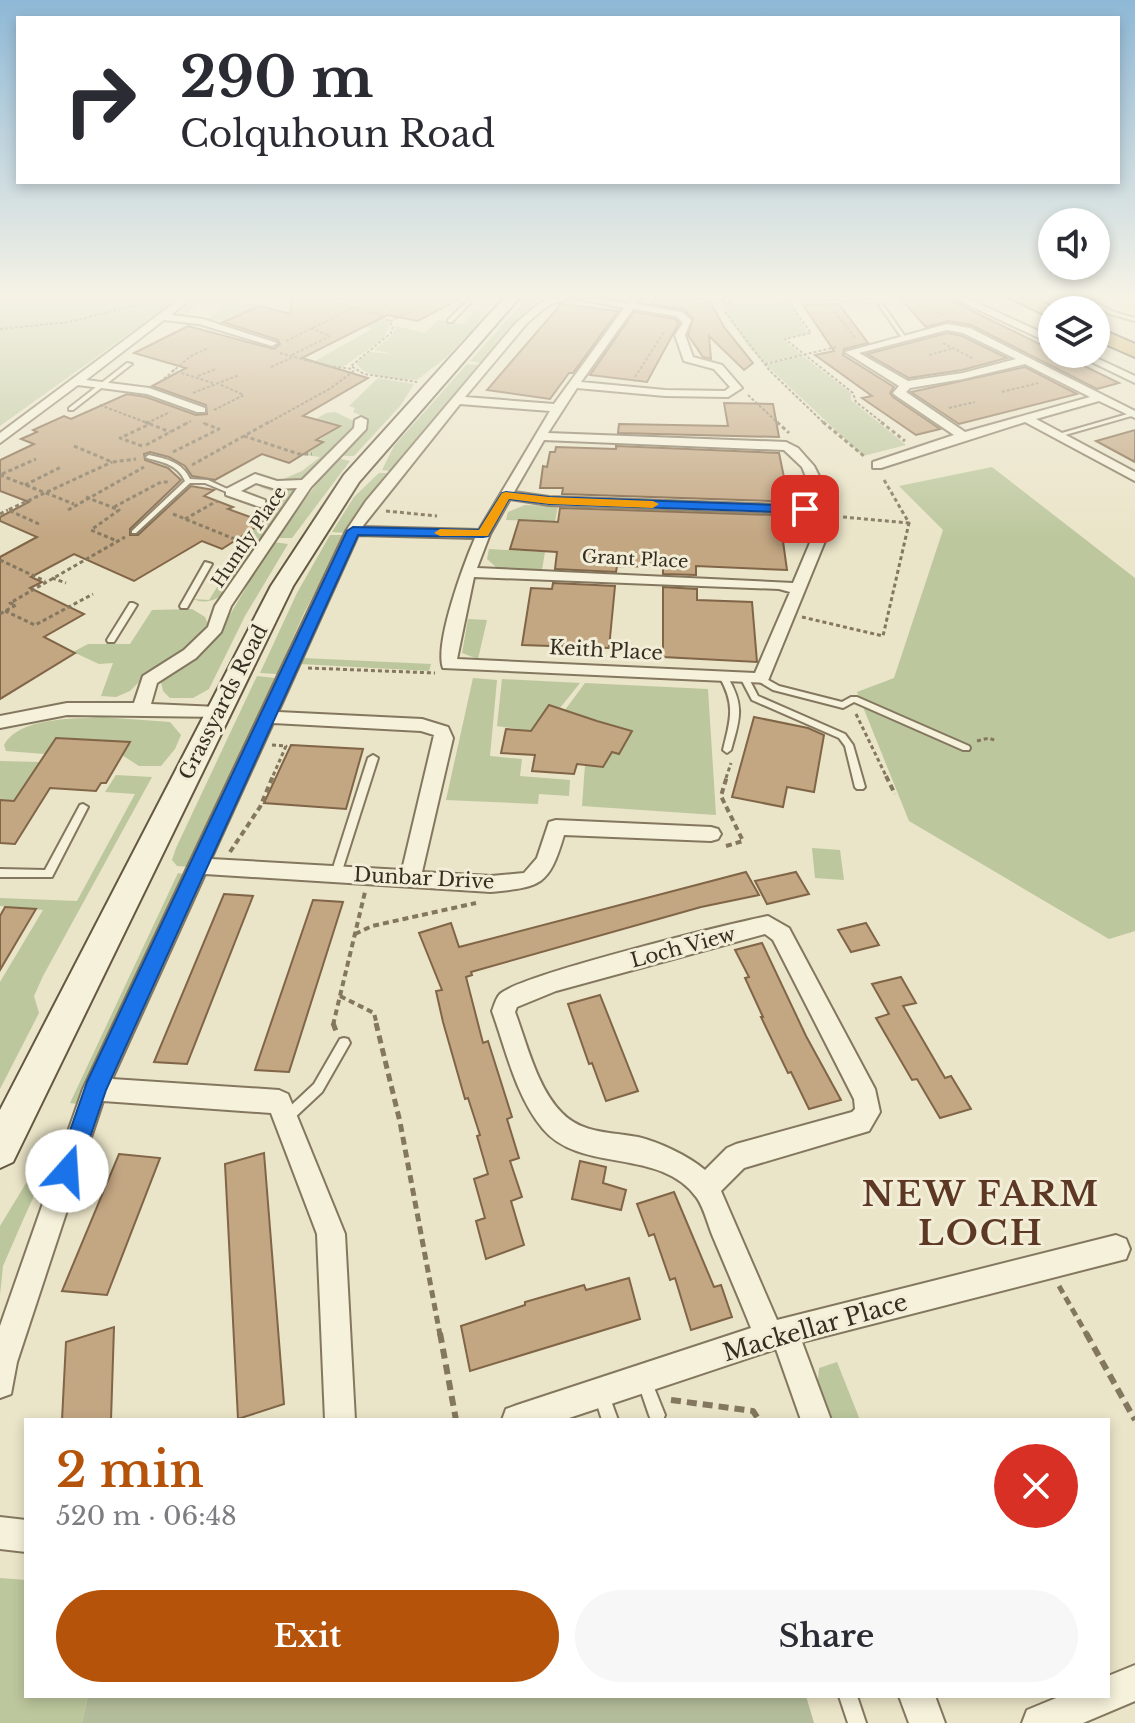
<!DOCTYPE html>
<meta charset="utf-8">
<style>
body{margin:0;font-family:"Libre Baskerville",serif;background:#f7f7f7;color:#2b2b33;height:100vh;display:flex;flex-direction:column;font-size:30px;white-space:nowrap}
*{box-sizing:border-box;margin:0}
p{font-size:26px;color:#7c7c81}
.icon{flex:none;width:44px;height:44px;fill:none;stroke:currentColor;stroke-width:2;stroke-linecap:round;stroke-linejoin:round}
.map{position:relative;flex:1;overflow:hidden}
.side{position:absolute;left:24px;top:1418px;width:1086px;height:280px;display:flex;flex-direction:column;background:#fff;border-radius:0px;box-shadow:0 4px 12px #0003}
.side>*{flex:none}
.hud{position:absolute;left:16px;top:16px;width:1104px;height:168px;border-radius:0px;box-shadow:0 4px 12px #0003;background:#fff;color:#2b2b33;overflow:hidden}
.tools{position:absolute;left:1038px;top:208px;display:grid;gap:16px}
.tools a{display:grid;place-items:center;width:72px;height:72px;border-radius:50%;background:#fff;box-shadow:0 4px 12px #0003;font-size:40px}
.pin{position:absolute;display:grid;place-items:center;width:68px;height:68px;color:#fff;margin:-34px;border-radius:16px;box-shadow:0 4px 12px #0006}
.me{position:absolute;width:88px;margin:-44px;rotate:19deg;stroke-linejoin:round;filter:drop-shadow(0 0 6px #0008)}
.turn{display:flex;align-items:center;gap:28px;height:168px;padding:0 32px;font-size:36px}
.turn .icon{width:104px;height:104px;stroke-width:2.5}
.turn b{display:block;font-size:56px;line-height:68px}
.round{display:grid;place-items:center;flex:none;width:84px;height:84px;border-radius:42px;background:#f7f7f7}
.summary{display:flex;align-items:center;justify-content:space-between;height:136px;padding:0 32px}
h1{font-size:48px;font-weight:600;line-height:60px;color:#b45309}
.button{display:flex;gap:16px;margin-top:auto;padding:16px 32px}
.button a{flex:1;height:92px;border-radius:48px;background:#b45309;color:#fff;font-size:32px;font-weight:600;line-height:92px;text-align:center}
.button a+a{background:#f7f7f7;color:#2b2b33}
.map>svg:first-child{display:block}
</style>
<div class="map">
<svg width="1135" height="1723" viewBox="0 0 1135 1723">
<rect width="100%" height="100%" fill="#eae4c8"/>
<g fill="#bcc79d">
<polygon points="0,298 179,298 0,426"/>
<polygon points="196,298 236,298 240,303 263,305 245,313 235,322 208,319 226,304 199,304 182,316 178,315"/>
<polygon points="527,298 544,298 535,302 482,363 470,361"/>
<polygon points="780,298 786,298 809,334 783,339 802,355 764,363 747,345 721,305 783,303"/>
<path d="M476 309 487 314 448 356 417 380C398 378 366 380 356 363L370 352 394 354 374 350 392 335 396 326 425 333 438 320 463 324Z"/>
<polygon points="373,313 385,318 390,325 383,339 340,369 311,363 372,329 360,325"/>
<polygon points="803,356 851,393 851,400 906,445 863,456 765,364"/>
<polygon points="467,364 479,365 390,471 382,470 394,446"/>
<polygon points="378,378 414,384 401,405 354,456 339,456 367,425 362,416 353,412 355,408 349,406"/>
<polygon points="335,412 354,421 351,430 311,475 296,481 279,481 302,471 320,457 305,455 322,443 318,441 339,427 316,419 326,413"/>
<polygon points="337,458 350,461 292,538 275,538"/>
<polygon points="992,467 1135,578 1135,931 1109,939 909,821 857,692 894,678 943,530 899,486"/>
<polygon points="379,473 388,473 347,533 332,532 354,497"/>
<polygon points="264,486 298,490 259,539 239,537 263,522 252,518 286,496 260,487"/>
<polygon points="525,505 558,506 555,522 506,520 508,512"/>
<polygon points="330,535 345,535 304,613 277,674 260,673 297,593"/>
<path d="M234 541 258 544C245 564 225 613 193 599L209 600 231 565 224 563 246 547Z"/>
<polygon points="273,542 288,544 245,616 209,689 193,698 170,698 163,691 161,682 221,630"/>
<polygon points="489,549 545,552 542,570 497,568 487,559"/>
<polygon points="192,609 205,617 208,624 188,649 152,669 130,691 116,697 101,696 113,663 99,664 73,652 88,644 130,644 152,610"/>
<polygon points="468,619 487,620 478,659 462,653"/>
<polygon points="303,658 431,664 429,671 300,664"/>
<polygon points="257,676 275,678 191,867 177,866 172,860 176,848"/>
<polygon points="473,678 497,680 490,756 522,759 520,776 570,780 569,796 539,794 538,804 446,800"/>
<polygon points="502,679 580,683 560,708 549,705 531,731 497,726"/>
<polygon points="585,683 708,689 716,815 582,806 585,765 603,767 612,752 619,753 632,731 565,710"/>
<path d="M101 717 170 722 181 735 175 749 161 766H139L122 755 129 742 56 738 45 754 6 751 4 745C19 717 74 719 101 717Z"/>
<polygon points="0,761 39,762 16,801 0,800"/>
<polygon points="116,775 152,777 43,976 34,996 39,1013 0,1089 0,982 43,910 0,906 0,898 77,901 135,794 105,792"/>
<polygon points="812,848 840,850 844,880 815,878"/>
<polygon points="178,873 187,875 172,910 162,917 109,1033 112,1040 85,1105 70,1103"/>
<polygon points="56,1134 72,1135 55,1168 43,1176 23,1220 3,1266 0,1295 0,1226"/>
<polygon points="837,1362 860,1420 833,1420 818,1381 819,1368"/>
<polygon points="0,1578 26,1580 26,1696 88,1696 82,1723 0,1723"/>
</g>
<polygon fill="#b4bd9b" points="88,1696 806,1696 814,1723 82,1723"/>
<g fill="#c3a682" stroke="#806547" stroke-width="2">
<polygon points="292,298 461,298 418,321 387,315 302,358 368,378 303,416 340,426 316,440 323,442 289,463 262,454 215,480 192,476 185,466 169,457 150,452 144,454 145,460 168,468 181,480 130,529 130,535 138,535 191,486 214,490 204,496 233,507 228,509 264,522 222,549 202,541 134,581 74,554 31,577 42,582 30,588 84,614 44,637 75,653 0,699 0,557 37,537 0,521 0,517 29,502 0,491 0,460 34,444 21,439 37,432 33,430 64,416 71,419 127,394 146,397 196,415 207,414 206,405 152,386 186,368 134,353 188,326 274,349 280,344 278,340 223,322 260,306 290,314"/>
<polygon points="655,298 708,298 724,327 753,363 744,370 709,336 711,359 703,357 688,335 693,318 683,309 651,304"/>
<polygon points="900,298 946,298 1052,350 1052,354 1060,354 1119,383 1097,389 971,325 948,321 926,327"/>
<polygon points="561,304 618,311 573,373 569,373 550,399 487,390"/>
<polygon points="839,304 868,343 844,349 843,355 894,387 890,393 893,397 940,429 916,435 862,398 872,396 815,355 834,351 803,305"/>
<polygon points="634,312 675,319 679,323 647,382 590,375"/>
<polygon points="947,333 962,336 1007,358 962,370 909,378 867,354"/>
<polygon points="1025,367 1077,394 959,424 911,392"/>
<polygon points="724,403 773,404 779,437 618,433 619,424 728,426"/>
<polygon points="1135,430 1135,462 1096,441"/>
<polygon points="616,446 779,453 786,487 797,487 801,502 562,494 563,488 540,488 543,466 547,467 550,452 555,452 556,447 616,449"/>
<polygon points="560,508 804,516 808,535 782,534 787,570 696,566 696,575 663,574 663,567 617,566 616,572 555,569 557,552 510,549 519,520 558,522"/>
<polygon points="553,583 615,586 609,648 522,645 531,588 552,589"/>
<polygon points="663,587 697,589 697,600 752,602 757,662 663,657"/>
<polygon points="549,705 597,721 632,731 619,754 612,752 603,767 577,764 574,774 532,771 535,755 501,753 506,729 531,731"/>
<polygon points="754,717 808,728 824,735 814,792 787,787 783,807 732,797"/>
<polygon points="56,738 130,742 106,783 101,783 96,791 50,788 15,844 0,843 0,800 14,801"/>
<polygon points="291,745 363,749 346,809 264,803"/>
<polygon points="746,872 759,895 701,907 471,972 472,975 466,977 483,1043 488,1041 512,1117 507,1119 519,1158 510,1161 522,1197 511,1201 524,1245 486,1259 476,1221 485,1218 474,1179 488,1174 477,1136 480,1135 468,1098 465,1099 443,1022 436,991 442,990 419,933 451,923 459,947"/>
<polygon points="796,872 809,894 767,904 755,881"/>
<polygon points="224,894 253,896 187,1064 154,1062"/>
<polygon points="313,900 343,902 289,1072 255,1070"/>
<polygon points="5,907 36,909 0,970 0,916"/>
<polygon points="866,923 879,945 851,952 838,930"/>
<polygon points="762,943 806,1036 841,1100 809,1109 791,1072 788,1073 761,1017 763,1017 745,978 749,977 735,950"/>
<polygon points="901,977 916,1003 903,1006 945,1078 951,1076 971,1109 940,1118 917,1079 912,1080 876,1018 889,1014 872,984"/>
<polygon points="600,995 638,1091 606,1101 592,1063 589,1064 568,1004"/>
<polygon points="264,1153 284,1404 238,1419 225,1164"/>
<polygon points="119,1154 160,1158 107,1295 62,1291"/>
<polygon points="580,1161 606,1167 603,1183 626,1190 621,1210 572,1199"/>
<polygon points="674,1192 714,1287 721,1285 732,1317 691,1330 675,1278 670,1280 654,1234 649,1236 637,1204"/>
<polygon points="629,1278 640,1319 470,1371 461,1326 525,1305 525,1302 584,1285 586,1290"/>
<polygon points="114,1327 111,1420 62,1420 66,1342"/>
</g>
<g fill="none" stroke-linecap="round" stroke-linejoin="round">
<defs>
<g id="lane">
<polygon points="724,298 728,298 730,303 726,303"/>
<polygon points="1082,298 1088,298 1114,312 1135,318 1135,321 1110,314"/>
<polygon points="467,301 471,302 452,322 448,322 448,320"/>
<polygon points="879,305 883,305 906,338 902,338"/>
<polygon points="127,363 132,364 73,410 69,410 69,408"/>
<polygon points="1131,413 1135,413 1135,415 1058,437 1055,435"/>
<path d="M149 455C167 459 182 462 190 479L208 480 234 492 229 493 205 483H190L136 533H132V531L185 481C178 465 163 462 147 458L146 457Z"/>
<polygon points="205,562 212,564 187,608 181,608 180,606"/>
<polygon points="130,603 133,603 137,605 114,642 108,642 107,640"/>
<path d="M724 675 727 676C745 706 740 718 731 750L727 753 723 750C730 721 736 706 720 678Z"/>
<polygon points="745,676 748,677 758,696 845,734 853,745 865,787 863,789 857,789 855,787 845,746 839,738 752,700 741,679"/>
<polygon points="761,676 779,686 842,702 851,697 857,697 969,746 970,748 969,750 963,750 854,702 843,708 773,690 758,681 758,677"/>
<polygon points="373,755 378,758 341,874 340,877 332,877 331,874 368,758"/>
<polygon points="83,804 88,807 52,877 0,877 0,869 45,870 80,805"/>
<polygon points="344,1038 348,1039 350,1043 322,1092 291,1121 287,1123 283,1121 281,1117 283,1113 314,1084 340,1039"/>
<polygon points="644,1373 649,1375 665,1415 663,1420 651,1420 649,1415 637,1380 639,1375"/>
<polygon points="602,1387 607,1390 618,1420 602,1420 594,1395 597,1390"/>
<polygon points="839,1696 857,1696 866,1723 848,1723"/>
</g>
<g id="street">
<polygon points="181,298 192,298 171,315 203,319 277,343 272,346 199,324 164,320 86,380 149,388 205,408 205,412 197,412 147,394 78,385 0,443 0,433"/>
<path d="M551 298H571L549 305 528 322 465 397 554 404 624 308 576 298 628 303 631 298H641L636 304 682 312 691 320 685 335 693 357 722 365 742 388 728 397 665 396 577 388 548 433 786 442 798 448 814 466 825 488 834 519 767 683 443 668C434 644 464 563 475 538L358 535 278 712 422 719 448 727 453 738 422 872 491 876 524 873 537 858 549 822 556 820 711 827 718 829 721 834 718 839 711 841 564 835C549 886 541 887 491 892L205 874 112 1079 279 1090 288 1094 345 1234 355 1420H325L317 1234 271 1113 103 1101 17 1362 11 1394 0 1398V1326L83 1089 346 531 366 501 516 323 537 305ZM633 309 676 316 683 323 675 335 684 361 714 369 730 387 725 391 665 390 581 382ZM460 404 550 411 479 530 362 527ZM544 440 784 450 802 467 818 506 549 497 514 492ZM510 499 549 505 819 514 820 519 793 583 477 568 490 534ZM474 577 779 589 790 592 755 673 457 659ZM273 723 421 731 434 735 402 870 211 859Z"/>
<polygon points="953,298 966,298 1052,337 1052,344"/>
<path d="M947 324 970 328 1135 411V418L1099 401 1036 419 1135 472V481L1025 422 881 468H873V462L954 435 895 395 893 393 899 386 845 352ZM947 330 963 333 1016 359 963 373 908 381 859 353ZM1025 364 1090 397 965 432 906 392 910 388 963 379Z"/>
<polygon points="1075,354 1088,354 1135,376 1135,383"/>
<polygon points="361,417 367,420 366,429 311,487 231,606 221,632 196,658 157,683 151,704 218,707 227,713 224,717 67,715 0,728 0,716 67,703 134,703 143,676 184,650 208,627 215,606 297,488 276,489 256,483 241,491 265,500 265,506 260,507 226,495 226,489 255,474 277,481 302,480 354,428 355,420"/>
<path d="M768 916 789 928 875 1089 880 1112 869 1131 744 1168 721 1191 777 1320 1116 1235 1126 1239 1130 1249 1126 1259 802 1342 831 1420H801L776 1349 563 1420H502L506 1409 517 1405 751 1328C739 1298 726 1268 713 1237 708 1225 704 1208 697 1198 661 1147 581 1174 543 1129 516 1097 506 1050 492 1011 494 1006 496 998 500 994 519 975 729 924 768 916ZM765 934 773 940 854 1099 855 1109 852 1112 736 1144 727 1148 705 1170C689 1156 659 1142 638 1137 612 1132 582 1134 562 1113 537 1088 527 1044 515 1012L517 1007 556 991Z"/>
<polygon points="0,1517 26,1520 26,1552 0,1549"/>
<polygon points="1135,1665 1135,1701 1083,1723 1022,1723 1027,1710 1061,1696 1108,1696 1108,1676"/>
<polygon points="899,1696 935,1696 945,1723 909,1723"/>
</g>
<polygon id="secondary" points="504,298 519,298 359,482 293,586 13,1162 0,1168 0,1110 271,586 344,475"/>
<g id="highway">
<polygon points="1010,298 1034,298 1059,310 1052,310 1052,318"/>
<polygon points="1096,327 1135,344 1135,357 1096,340"/>
</g>
</defs>
<use href="#lane" stroke="#84775f" stroke-width="4"/>
<use href="#street" stroke="#84775f" stroke-width="4"/>
<use href="#secondary" stroke="#655842" stroke-width="4"/>
<use href="#highway" stroke="#524532" stroke-width="4"/>
<g stroke="#84775f" stroke-width="2" stroke-dasharray="3 2" stroke-linecap="butt">
<polyline points="786,298 788,301 835,300 871,304"/>
<polyline points="909,298 943,315"/>
<polyline points="892,299 909,298"/>
<polyline points="825,300 856,339"/>
<polyline points="852,300 871,299"/>
<polyline points="330,301 384,316 393,326 391,333 351,366 364,374 417,382"/>
<polyline points="788,301 811,333 785,339 853,393 856,402 884,424"/>
<polyline points="690,304 717,303"/>
<polyline points="725,312 770,371 825,424"/>
<polyline points="377,314 391,298"/>
<polyline points="390,321 439,298"/>
<polyline points="0,329 69,322 158,300"/>
<polyline points="286,341 353,308"/>
<polyline points="943,343 974,359"/>
<polyline points="280,353 327,366 353,369"/>
<polyline points="292,355 330,336 310,328"/>
<polyline points="929,355 954,348"/>
<polyline points="765,364 836,347"/>
<polyline points="271,367 291,358"/>
<polyline points="172,370 213,383"/>
<polyline points="198,376 216,369"/>
<polyline points="635,377 664,332"/>
<polyline points="160,382 191,356 208,348"/>
<polyline points="221,385 244,395"/>
<polyline points="1002,392 1038,383"/>
<polyline points="193,393 239,375"/>
<polyline points="748,395 779,424"/>
<polyline points="100,405 150,424"/>
<polyline points="949,408 975,402"/>
<polyline points="214,410 244,395"/>
<polyline points="147,423 170,412"/>
<polyline points="203,423 206,424"/>
<polyline points="185,424 191,421"/>
<polyline points="266,424 331,388 355,370"/>
</g>
<g stroke="#84775f" stroke-width="3" stroke-dasharray="4 3" stroke-linecap="butt">
<polyline points="145,422 150,424"/>
<polyline points="777,422 789,433"/>
<polyline points="823,422 865,457"/>
<polyline points="881,422 905,441"/>
<polyline points="244,436 299,454 312,454"/>
<polyline points="146,445 189,422"/>
<polyline points="74,446 112,462 136,459"/>
<polyline points="142,446 120,438 150,424 170,432"/>
<polyline points="173,452 219,429 203,423"/>
<polyline points="192,465 269,422"/>
<polyline points="2,474 36,459"/>
<polyline points="0,475 74,504"/>
<polyline points="25,485 61,467"/>
<polyline points="86,497 119,510 91,530 117,541"/>
<polyline points="114,507 161,482 169,482"/>
<polyline points="68,510 144,467"/>
<polyline points="386,511 437,516"/>
<polyline points="0,514 8,510"/>
<polyline points="173,514 232,538 251,539"/>
<polyline points="843,517 909,523 883,478"/>
<polyline points="185,519 217,501"/>
<polyline points="39,524 8,510 112,462"/>
<polyline points="0,560 45,581"/>
<polyline points="52,578 66,583"/>
<polyline points="5,611 35,625 93,594"/>
<polyline points="0,614 16,605 10,603 125,537"/>
<polyline points="802,617 883,636 909,523"/>
<polyline points="308,668 435,673"/>
<polyline points="856,714 887,778"/>
<polyline points="977,741 989,738 996,741"/>
<polyline points="272,745 286,746 272,778"/>
<polyline points="726,778 731,763"/>
</g>
<g stroke="#84775f" stroke-width="4" stroke-dasharray="6 4" stroke-linecap="butt">
<polyline points="886,776 895,794"/>
<polyline points="726,846 743,841 721,796 727,776"/>
<polyline points="230,852 260,807 273,776"/>
<polyline points="355,934 372,926 476,903"/>
<polyline points="340,996 374,1013 377,1025"/>
<polyline points="333,1025 365,892"/>
</g>
<g stroke="#84775f" stroke-width="5" stroke-dasharray="8 5" stroke-linecap="butt">
<polyline points="333,1023 336,1031"/>
<polyline points="376,1023 400,1122 440,1335"/>
<polyline points="1059,1286 1087,1335"/>
</g>
<g stroke="#84775f" stroke-width="6" stroke-dasharray="10 6" stroke-linecap="butt">
<polyline points="440,1333 456,1420"/>
<polyline points="1086,1333 1135,1420"/>
<polyline points="671,1400 753,1411 759,1420"/>
</g>
<use href="#lane" fill="#f5f1da" fill-rule="evenodd"/>
<use href="#street" fill="#f5f1da" fill-rule="evenodd"/>
<use href="#secondary" fill="#f5f1da" fill-rule="evenodd"/>
<use href="#highway" fill="#cfad63" fill-rule="evenodd"/>
</g>
<linearGradient id="sky" x2="0" y2="1"><stop stop-color="#8eb8d6"/><stop offset="0.55" stop-color="#f6f3e6"/><stop offset="1" stop-color="#f6f3e6" stop-opacity="0"/></linearGradient>
<rect width="1135" height="539" fill="url(#sky)"/>
<polygon fill="#1a73e8" stroke="#114b97" stroke-width="2" points="506,492 549,497 805,506 811,509 805,513 549,504 509,499 488,536 483,537 358,535 106,1090 76,1179 67,1183 59,1179 56,1171 87,1082 347,531 353,527 479,530 502,493"/>
<polygon fill="#f59e0b" points="506,492 549,497 653,501 659,504 653,508 549,504 509,499 488,536 440,536 434,533 440,529 479,530 502,493"/>
<g text-anchor="middle" dominant-baseline="central" stroke-width="6" stroke-linejoin="round" paint-order="stroke">
<g font-size="18" fill="#362e21" stroke="#f2edd7">
<text transform="translate(249 537) rotate(-56)">Huntly Place</text>
<text transform="translate(635 559) rotate(3)">Grant Place</text>
</g>
<g font-size="20" fill="#362e21" stroke="#f2edd7">
<text transform="translate(606 650) rotate(3)">Keith Place</text>
<text transform="translate(223 702) rotate(-63)">Grassyards Road</text>
<text transform="translate(424 878) rotate(3)">Dunbar Drive</text>
<text transform="translate(683 947) rotate(-15)">Loch View</text>
</g>
<g font-size="24" fill="#362e21" stroke="#f2edd7">
<text transform="translate(815 1327) rotate(-16)">Mackellar Place</text>
</g>
<g font-size="34" font-weight="bold" letter-spacing="2" fill="#5d3825" stroke="#f2edd7">
<text x="981" y="1194">NEW FARM<tspan x="981" dy="39">LOCH</tspan></text>
</g>
</g>
</svg>
<div class="tools">
<a><svg class="icon" aria-label="sound" viewBox="0 0 24 24"><path d="M4 9h4l5-4v14l-5-4H4zM17 9q2 3 0 6"/></svg></a>
<a><svg class="icon" aria-label="layers" viewBox="0 0 24 24"><path d="M12 4l9 5-9 5-9-5zM3 14l9 5 9-5"/></svg></a>
</div>
<div class="pin" style="left:805px;top:509px;background:#d93025"><svg class="icon" aria-label="arrive" viewBox="0 0 24 24"><path d="M6 21V4h12l-3 4 3 4H6"/></svg></div>
<svg class="me" style="left:67px;top:1171px" viewBox="-20 -20 40 40"><circle r="19" fill="#fff"/><path d="M0-13L10 11 0 6-10 11z" fill="#1a73e8"/></svg>
<div class="hud">
<div class="turn"><svg class="icon" aria-label="right" viewBox="0 0 24 24"><path d="M7 20v-9h11M14 6l5 5-5 5"/></svg><div><b>290 m</b>Colquhoun Road</div></div>
</div>
<section class="side">
<div class="summary"><div><h1>2 min</h1><p>520 m · 06:48</p></div><a class="round" style="background:#d93025;color:#fff"><svg class="icon" aria-label="close" viewBox="0 0 24 24"><path d="M6 6l12 12M18 6L6 18"/></svg></a></div>
<div class="button"><a>Exit</a><a>Share</a></div>
</section>
</div>
